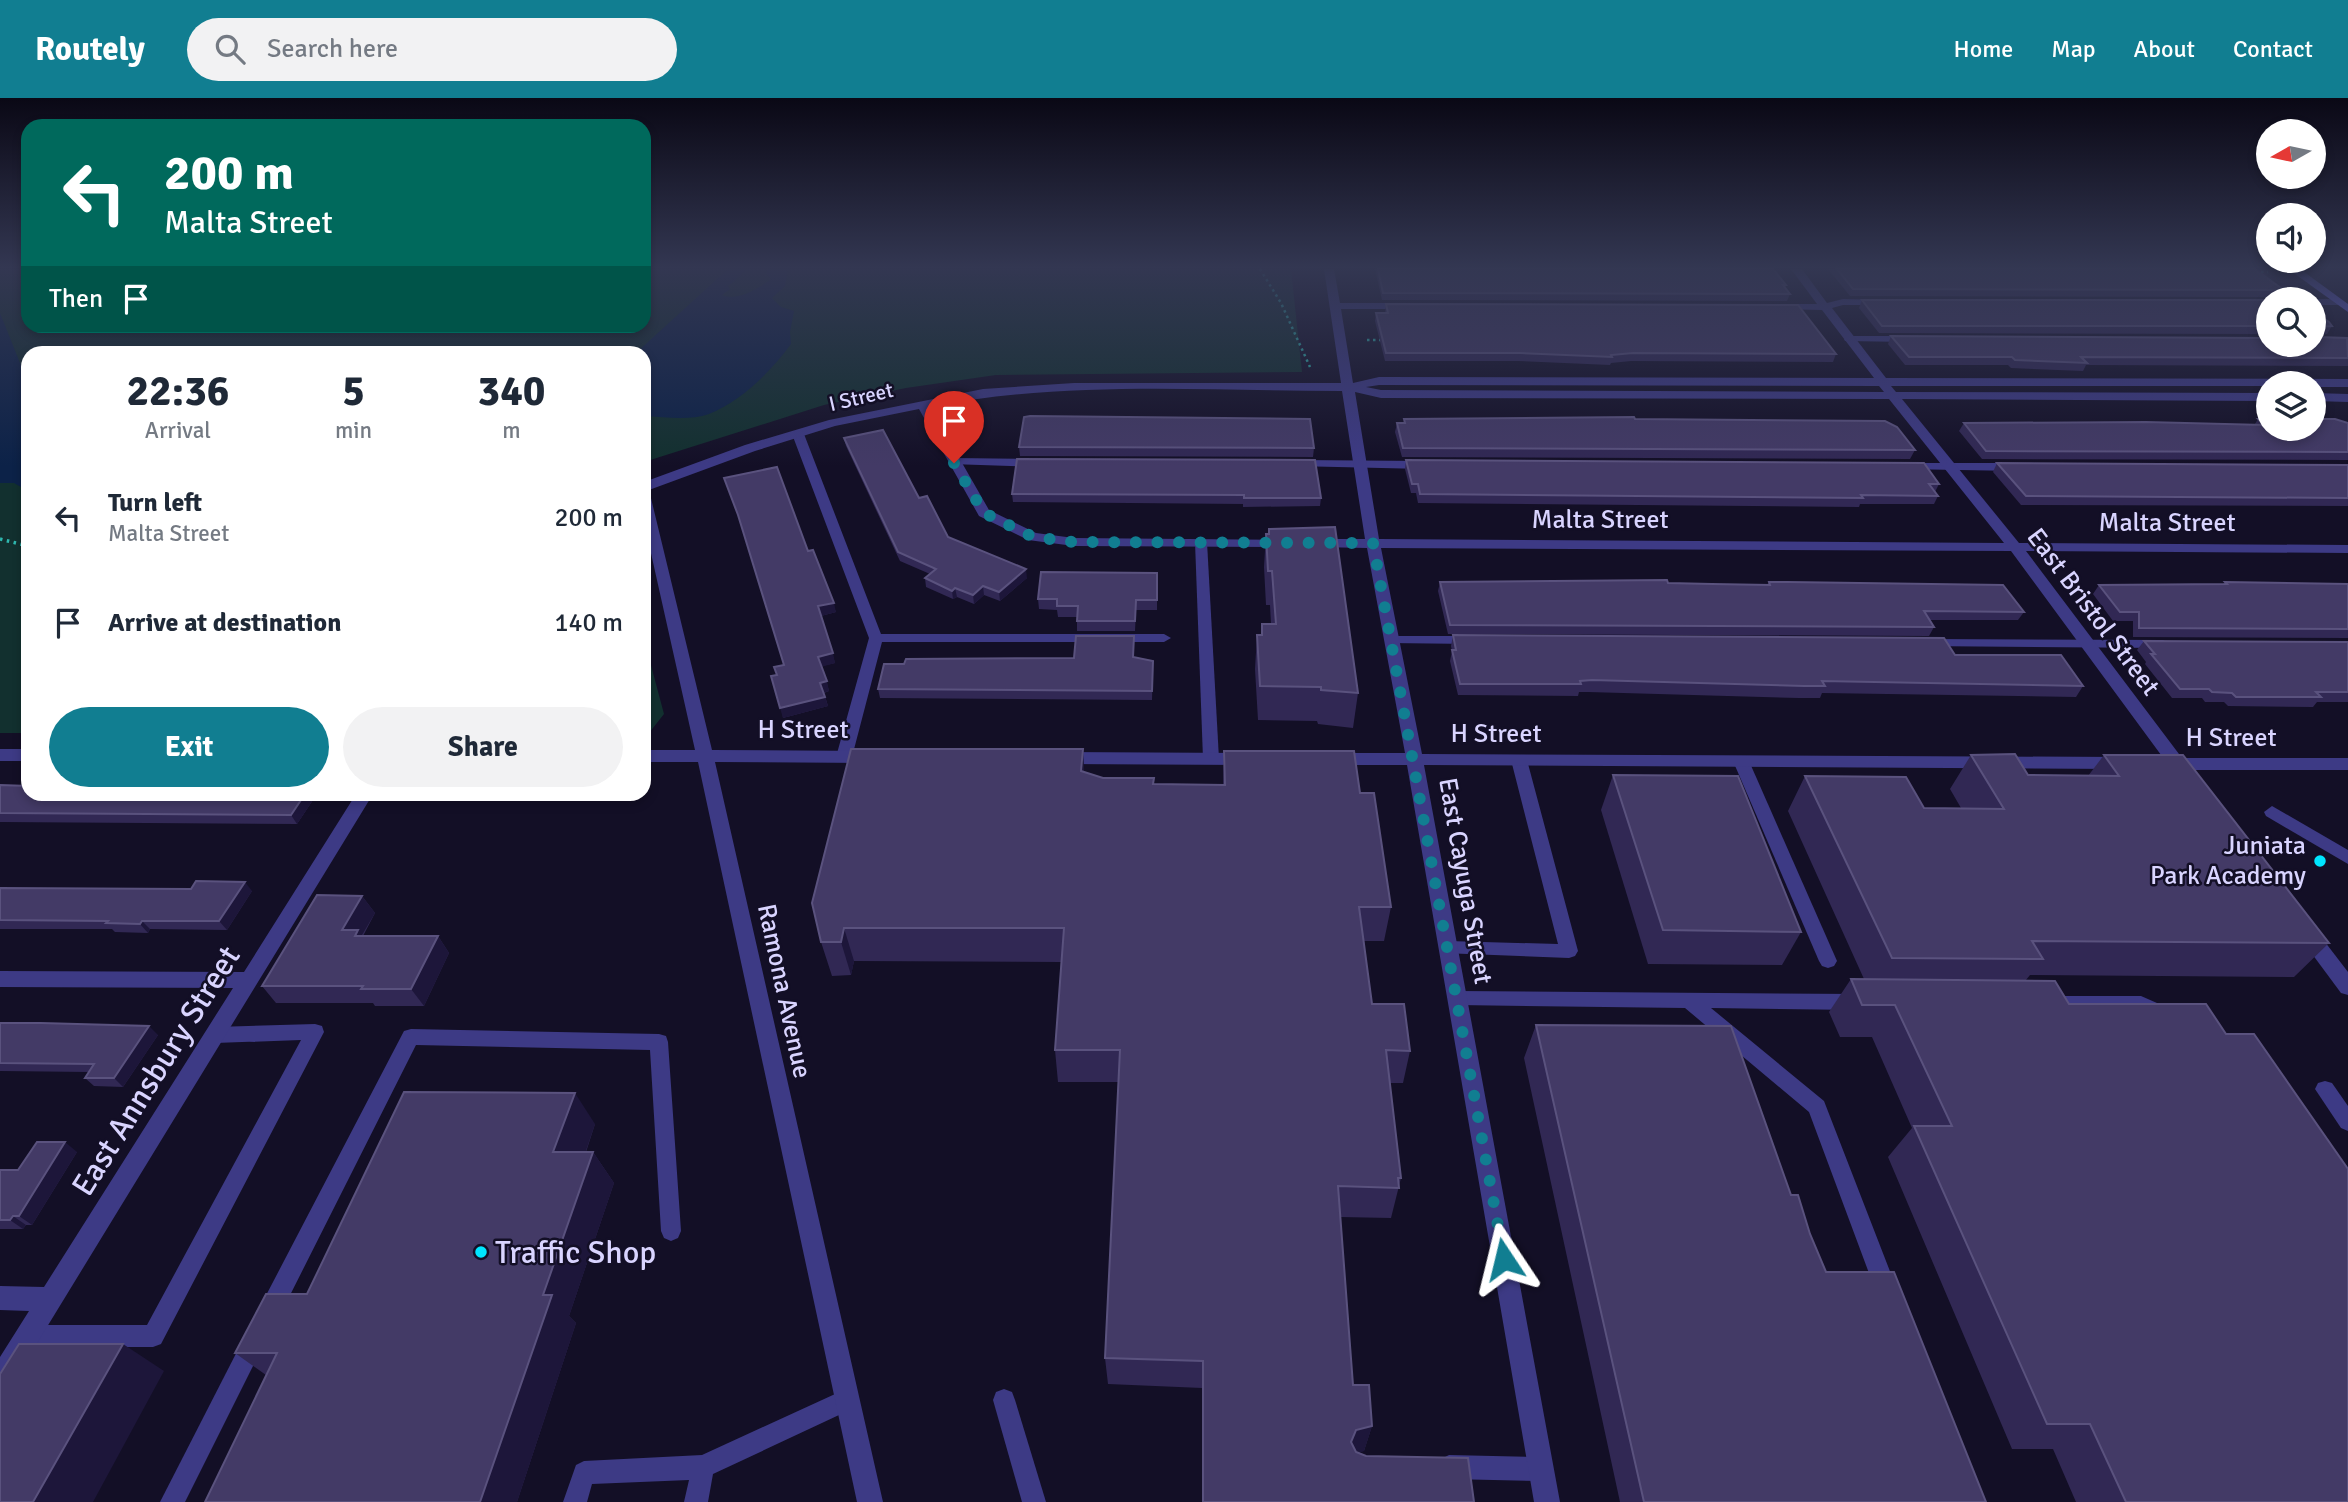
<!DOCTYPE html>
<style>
body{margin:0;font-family:Signika,sans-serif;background:#f2f2f3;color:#1f2937;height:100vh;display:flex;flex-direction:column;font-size:26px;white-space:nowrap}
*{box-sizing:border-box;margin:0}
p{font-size:23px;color:#747a83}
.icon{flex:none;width:38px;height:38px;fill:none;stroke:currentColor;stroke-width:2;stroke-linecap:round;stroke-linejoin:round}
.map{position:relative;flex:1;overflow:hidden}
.drawer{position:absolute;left:21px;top:248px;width:630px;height:455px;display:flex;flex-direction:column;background:#fff;border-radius:21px;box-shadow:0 4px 10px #0003}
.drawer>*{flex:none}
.hud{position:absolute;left:21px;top:21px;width:630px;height:214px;border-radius:21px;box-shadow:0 4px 10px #0003;background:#00695c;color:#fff;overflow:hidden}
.needle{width:46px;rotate:261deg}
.buttons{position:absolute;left:2256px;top:21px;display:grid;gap:14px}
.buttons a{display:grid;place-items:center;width:70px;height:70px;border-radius:50%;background:#fff;box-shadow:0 4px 10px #0003;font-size:35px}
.pin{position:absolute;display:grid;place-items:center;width:60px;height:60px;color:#fff;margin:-72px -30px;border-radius:50% 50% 50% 0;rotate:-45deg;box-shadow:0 0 7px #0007}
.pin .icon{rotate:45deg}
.me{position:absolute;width:77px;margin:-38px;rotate:350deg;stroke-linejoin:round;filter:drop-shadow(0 0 5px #0008)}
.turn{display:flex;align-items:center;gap:24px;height:147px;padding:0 28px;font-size:32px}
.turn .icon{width:91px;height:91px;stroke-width:2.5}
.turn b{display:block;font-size:49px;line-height:60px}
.then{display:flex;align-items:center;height:66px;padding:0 28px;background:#0003;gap:14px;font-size:26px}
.eta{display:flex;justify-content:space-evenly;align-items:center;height:119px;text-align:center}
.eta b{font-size:42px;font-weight:700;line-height:49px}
.cta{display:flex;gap:14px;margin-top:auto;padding:14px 28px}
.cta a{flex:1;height:80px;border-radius:42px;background:#117e91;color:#fff;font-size:28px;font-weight:700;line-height:80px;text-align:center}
.cta a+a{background:#f2f2f3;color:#1f2937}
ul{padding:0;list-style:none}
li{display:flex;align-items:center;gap:21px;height:105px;padding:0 28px}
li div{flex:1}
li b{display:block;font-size:26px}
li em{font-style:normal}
header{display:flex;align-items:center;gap:42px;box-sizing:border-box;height:98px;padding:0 35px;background:#117e91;color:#fff}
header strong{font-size:33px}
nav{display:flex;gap:38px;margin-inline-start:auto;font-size:24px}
.search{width:490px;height:63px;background:#f2f2f3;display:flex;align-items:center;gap:18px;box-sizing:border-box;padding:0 24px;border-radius:38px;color:#747a83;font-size:26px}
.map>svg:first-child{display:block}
</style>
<header>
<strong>Routely</strong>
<div class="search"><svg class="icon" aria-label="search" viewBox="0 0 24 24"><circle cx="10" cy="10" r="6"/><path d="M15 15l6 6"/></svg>Search here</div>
<nav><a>Home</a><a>Map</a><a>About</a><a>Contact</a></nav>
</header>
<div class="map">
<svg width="2348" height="1404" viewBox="0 0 2348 1404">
<rect width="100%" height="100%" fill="#130f26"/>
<g fill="#12302f">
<polygon points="0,171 28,171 28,228 644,228 644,171 1291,171 1302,274 996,277 906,290 824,307 644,364 644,256 28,256 28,635 0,635"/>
<polygon points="644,541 664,616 649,635 644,636"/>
</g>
<g fill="#0c2248">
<path d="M728 171H748C739 176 736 183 728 188L730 191 722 197C737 204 758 191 771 181L766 175 768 171H788L785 188 772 200 781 209 794 213 790 234 791 246C771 273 742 303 709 316 689 323 665 319 644 318V256L636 255Z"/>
<polygon points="0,215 24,275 28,300 28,393 14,385 0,385"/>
</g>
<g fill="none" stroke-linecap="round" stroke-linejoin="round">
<g stroke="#2fb8b0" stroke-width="2.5" stroke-dasharray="2.5 3.5" stroke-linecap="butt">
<polyline points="1260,171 1281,205 1310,269"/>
<polyline points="2255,174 2268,174"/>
<polyline points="1367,242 1383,242"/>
</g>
<polyline stroke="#2fb8b0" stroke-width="3.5" stroke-dasharray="2.5 4.5" stroke-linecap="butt" points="0,441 28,448"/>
<g fill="#3d3a85" fill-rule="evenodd">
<polygon points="1849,238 1909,238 1914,241 1909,244 1845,243 1844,241"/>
<polygon points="798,333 804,336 881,536 1164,536 1171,540 1164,544 882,544 852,659 844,664 839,663 836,659 869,540 792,336"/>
<polygon points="954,360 1037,361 1043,365 1037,369 950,366 948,364"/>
<polygon points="1297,362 1425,363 1431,367 1425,371 1293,368 1291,366"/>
<polygon points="1906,365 2017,365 2023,369 2017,373 1902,371 1902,367"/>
<polygon points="1201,440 1207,444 1219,661 1211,666 1203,661 1195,444"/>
<polygon points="1392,538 1473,538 1480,542 1473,546 1387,545 1385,542"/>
<polygon points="1926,541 2163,542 2170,546 2163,550 1921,548 1919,545 1921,542"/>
<polygon points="1519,657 1527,662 1578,853 1575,858 1569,860 1442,855 1439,850 1442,845 1448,843 1558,846 1511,662"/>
<polygon points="1741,658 1749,663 1837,863 1834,868 1828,870 1822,868 1819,863 1733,663"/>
<polygon points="2272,708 2348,752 2348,766 2266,718 2264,714"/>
<polygon points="1457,893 1857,896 1863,899 1866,904 1863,909 1857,912 1711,910 1824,1003 1898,1194 1895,1202 1887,1205 1879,1202 1809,1014 1685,910 1457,907 1451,905 1448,900 1451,895"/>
<polygon points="2048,898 2141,898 2157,905 2160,910 2157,915 2151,918 2140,914 2048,914 2042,911 2039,906 2042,901"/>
<polygon points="315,926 322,928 324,934 161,1246 153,1249 27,1249 19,1246 16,1238 19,1230 27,1227 147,1227 301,942 215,945 208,943 206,937 208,931 215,929"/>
<polygon points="411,931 659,936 666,938 668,944 681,1133 678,1140 671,1143 664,1140 661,1133 650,952 416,947 277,1223 269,1226 261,1223 258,1215 261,1207 404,933"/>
<polygon points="2325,983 2332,985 2348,1008 2348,1033 2341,1030 2315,991 2318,985"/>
<polygon points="254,1233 262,1236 265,1244 185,1404 160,1404 246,1236"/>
<polygon points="846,1291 854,1294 857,1302 854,1310 713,1376 708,1404 684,1404 689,1382 592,1386 587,1404 563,1404 576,1367 584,1363 702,1357"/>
<polygon points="1004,1291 1012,1294 1015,1302 1046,1404 1022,1404 993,1302 996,1294"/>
<polygon points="1449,1357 1541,1359 1549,1363 1553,1371 1549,1379 1541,1383 1449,1381 1441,1377 1437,1369 1441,1361"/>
</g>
<g fill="#3d3a85" fill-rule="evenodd">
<path d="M1324 171H1334L1340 205H1409L1414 208 1409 211H1341L1353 285 1379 279 1874 280 1822 212 1772 211V207L1776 206H1817L1791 171H1802L1827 205 1843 201 1888 202 1889 204 1884 207H1843L1832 210 1886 280 2348 281V289H2314V285H2268V288H1891L1896 294 2268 295V303L1902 301 2019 445 2348 447V455L2026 453 2182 660H2348V672H2191L2182 678 2173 672 2160 670 2157 666 2164 661 2011 453 1381 450 1422 656 2121 659 2130 665 2121 671 1424 667 1560 1404H1534L1407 667H1333L1325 661 1333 655H1405L1367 450 1316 449 1309 445 1316 441H1365L1342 293C1206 293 1065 282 930 309L989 412 1036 435 1074 440 1293 442V448L1288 449 1074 448 1028 442 979 418 919 311 835 328 755 353 649 392 712 652 871 653 879 659 871 665 715 664 883 1404H857L698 664H644V652H695L644 424V384L745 347 829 322 983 291 1074 285H1341ZM1379 287 1879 288 1884 294 1381 292 1366 289ZM1355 294 1381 300 1889 301 2004 445 1379 441Z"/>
<polygon points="2312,201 2339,201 2344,204 2339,207 2314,207"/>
<polygon points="2314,295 2348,296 2348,304 2314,303"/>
<rect x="0" y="651" width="28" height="12"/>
<polygon points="1060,654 1246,655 1254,661 1246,667 1060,666 1052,660"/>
<polygon points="356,696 373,696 9,1291 0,1295 0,1259 29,1213 0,1212 0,1188 44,1189 233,890 0,889 0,873 244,874"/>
<polygon points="2308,828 2315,831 2348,874 2348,897 2341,895 2301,841 2298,836 2301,831"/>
</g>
<polygon fill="#6f6bff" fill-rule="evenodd" points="2288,171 2300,171 2348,206 2348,214"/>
</g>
<g fill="#312854">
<polygon points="1375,171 1773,171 1786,187 1785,190 1790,196 1787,203 1382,202"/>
<polygon points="1828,171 2255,171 2296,201 2271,201 2272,199 1850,198"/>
<polygon points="1862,202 2268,202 2268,236 1879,235 1859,210"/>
<polygon points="1386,206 1836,256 1833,264 1631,263 1611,265 1610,267 1518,263 1385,263 1375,223 1376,215 1385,215"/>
<polygon points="2314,214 2332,228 2327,236 2317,237 2318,239 2348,240 2348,268 2086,267 2083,273 2011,270 2008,267 1905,267 1888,246 1891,238 2268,247"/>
<polygon points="1404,321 1635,321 1915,352 1910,361 1402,359 1395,334 1397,325 1404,325"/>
<polygon points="2258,321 2348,325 2348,362 1982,361 1959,333 1964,325 2255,326"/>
<polygon points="844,340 919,400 948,439 1027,480 1000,503 984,497 974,506 957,499 953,501 926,489 925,480 930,476 900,463 846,348"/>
<polygon points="1019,349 1314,350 1313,359 1020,358"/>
<polygon points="1017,361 1321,400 1320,408 1243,409 1243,406 1013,404 1012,396"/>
<polygon points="1406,362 1939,386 1935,394 1938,398 1934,406 1860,406 1859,409 1418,405 1416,395 1411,395 1405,371"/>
<polygon points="1997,365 2348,367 2348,408 2021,407 1993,374"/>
<polygon points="724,380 808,453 836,514 821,518 835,565 822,568 829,593 824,595 828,608 783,620 777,577 784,567 741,426"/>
<polygon points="1266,436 1358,595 1353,630 1318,626 1317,623 1258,622 1255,571 1257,537 1261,537 1262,526 1271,526 1270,507 1266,507 1264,469"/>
<polygon points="1157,475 1157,512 1136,512 1135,533 1077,533 1077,519 1058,519 1057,512 1039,511 1038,501"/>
<polygon points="1440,484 1767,487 1769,484 2024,514 2018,522 1929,522 1934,529 1929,538 1448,536 1438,493"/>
<polygon points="2225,484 2348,486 2348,540 2133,539 2133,523 2113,523 2093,496 2099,487 2223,486"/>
<polygon points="1453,537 1955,557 2083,588 2076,599 1822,595 1820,600 1799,600 1588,594 1579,594 1578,598 1458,597 1450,563 1452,553 1451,548"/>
<polygon points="1134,538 1134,559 1153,563 1152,602 880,600 878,591 904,566 1074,560"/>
<polygon points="2144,543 2348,544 2348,604 2317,604 2313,609 2228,608 2224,604 2205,604 2202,600 2172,600 2145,566 2146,564 2137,552"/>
<polygon points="1224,653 1360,695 1391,809 1384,843 1364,843 1372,906 1410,953 1403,985 1390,985 1401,1080 1391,1120 1340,1119 1353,1287 1372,1328 1364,1353 1358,1354 1474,1404 1202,1404 1202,1290 1108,1286 1105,1260 1118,984 1058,984 1055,952 1061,864 854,863 851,877 832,878 821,844 1084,674 1103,680 1154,680 1154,686 1223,687"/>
<polygon points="1971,657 2028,677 2088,678 2104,657 2329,845 2294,879 2030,877 2026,882 2348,1404 2076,1404 2053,1351 2012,1351 1888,1059 1912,1030 1872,939 1840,939 1829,914 1851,881 1864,881 1788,713 1805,678 1924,710 1961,710 1950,691"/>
<polygon points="1613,677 1801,834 1782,867 1648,866 1601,712"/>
<polygon points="0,687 28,696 313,696 315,699 297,726 0,724"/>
<polygon points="0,790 252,793 227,832 150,831 148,835 115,834 112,831 0,831"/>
<polygon points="362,798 375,815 363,838 438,838 449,855 424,908 375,908 373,905 276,905 262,888"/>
<polygon points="0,925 158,937 123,989 94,988 85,980 89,974 0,973"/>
<polygon points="1536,927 1791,1097 1810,1136 1826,1174 1986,1404 1620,1404 1524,960"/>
<polygon points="595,1026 586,1054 593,1054 614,1085 569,1218 576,1225 517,1404 205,1404 266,1277 235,1255"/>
<polygon points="77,1054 32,1127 26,1127 23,1131 0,1131 0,1072 18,1072"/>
</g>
<g fill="#1d163a">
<polygon points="1026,471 1027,480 1000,503 999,494"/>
<polygon points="983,488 984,497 974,506 973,497"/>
<polygon points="955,490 957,499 953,501 952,493"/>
<polygon points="834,505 836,514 821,518 818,508"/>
<polygon points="833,555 835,565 821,569 818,559"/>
<polygon points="827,583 829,593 823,595 820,585"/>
<polygon points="825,599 828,608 783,620 780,610"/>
<polygon points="1083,651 1085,686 1081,673"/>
<polygon points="305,696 313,696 315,699 297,726 291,717"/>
<polygon points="245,784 252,793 227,832 219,823"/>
<polygon points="362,798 375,815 362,837 371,849 342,832"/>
<polygon points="142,823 150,831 148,835 140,826"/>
<polygon points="844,830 854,863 851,877 841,844"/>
<polygon points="438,838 449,855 424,908 411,891"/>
<polygon points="149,928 158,937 123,989 114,980"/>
<polygon points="575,995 595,1026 575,1085 553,1054"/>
<polygon points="65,1044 77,1054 32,1127 19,1118"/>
<polygon points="593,1054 614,1085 569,1218 576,1225 517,1404 480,1404 543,1197"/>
<polygon points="13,1118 26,1127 23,1131 10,1122"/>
<polygon points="123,1246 164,1273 93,1404 33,1404"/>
<polygon points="1372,1328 1364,1353 1349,1357 1351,1344 1356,1332"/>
</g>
<g fill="#433a66" stroke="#5a527e" stroke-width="2">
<polygon points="1378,171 1773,171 1786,187 1783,187 1790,196 1383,195"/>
<polygon points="1837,171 2255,171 2296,201 2273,201 2277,192 1853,191"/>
<polygon points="1862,202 2268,202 2268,228 1882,228"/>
<polygon points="1386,206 1798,207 1836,256 1633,255 1611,257 1612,259 1520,255 1386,255 1376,215 1388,215"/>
<polygon points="2314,214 2329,224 2332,228 2317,229 2318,239 2347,240 2348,260 2081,259 2087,265 2015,262 2012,259 1909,259 1891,238 2268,240 2268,247 2314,247"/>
<polygon points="1030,318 1310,321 1314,350 1019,349 1024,319"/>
<polygon points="1634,319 1635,321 1885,323 1897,329 1915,352 1403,350 1397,325 1405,325 1404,321"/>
<polygon points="2258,321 2268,321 2268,331 2314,331 2314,321 2335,321 2348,325 2348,354 1986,353 1964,325 2146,324 2264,327"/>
<polygon points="883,332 919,400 927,398 948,439 1026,471 999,494 983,488 973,497 955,490 952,493 925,480 936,471 898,454 844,340"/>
<polygon points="1017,361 1315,362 1321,400 1244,400 1244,397 1012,396"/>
<polygon points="1406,362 1924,365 1939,386 1929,386 1938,398 1861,397 1863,400 1420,396 1418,386 1412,386"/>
<polygon points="1997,365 2348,367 2348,400 2026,398"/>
<polygon points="777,369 808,453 813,452 834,505 818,508 833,555 818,559 827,583 820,585 825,599 780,610 771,578 777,577 774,569 784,567 738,417 724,380"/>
<polygon points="1335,429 1358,595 1321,592 1321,589 1260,588 1257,537 1262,537 1262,526 1276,526 1272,473 1268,473 1266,436 1269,436 1269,431"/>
<polygon points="1041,474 1157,475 1157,502 1136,502 1135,523 1077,523 1078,508 1057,508 1057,501 1038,501"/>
<polygon points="1667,482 1668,485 1712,486 1770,487 1769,484 1788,484 2003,487 2024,514 1924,513 1934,529 1450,527 1440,484"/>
<polygon points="2225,484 2348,486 2348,531 2139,530 2139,514 2120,514 2099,487 2227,486"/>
<polygon points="1453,537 1944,540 1955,557 2061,557 2083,588 1822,583 1825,588 1804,588 1592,582 1580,583 1581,586 1460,586 1452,552 1456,552"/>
<polygon points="1076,538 1134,538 1133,559 1153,563 1152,593 878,591 884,566 904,566 906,561 1074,560"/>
<polygon points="2144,543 2348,544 2348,594 2316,594 2321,599 2236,599 2232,595 2212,594 2209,591 2180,591 2151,556 2155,556"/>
<polygon points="851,651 1083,651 1081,673 1103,680 1154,680 1153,686 1225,687 1224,653 1354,653 1360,695 1374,695 1391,809 1359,809 1372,906 1404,906 1410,953 1386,952 1401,1080 1398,1080 1399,1090 1338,1088 1353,1287 1369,1287 1372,1328 1356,1332 1351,1344 1356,1354 1366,1358 1468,1360 1474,1404 1203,1404 1203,1263 1105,1260 1120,952 1055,952 1064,830 844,830 841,844 821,844 812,805"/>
<polygon points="2015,656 2028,677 2119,678 2104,657 2183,657 2329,845 2032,843 2043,861 1892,860 1805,678 1906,679 1924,710 2004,711 1971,657"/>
<polygon points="1613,677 1738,678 1801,834 1663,832"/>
<polygon points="0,687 28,688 28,696 305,696 291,717 0,715"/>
<polygon points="196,783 245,784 219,823 142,823 140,826 106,825 108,823 0,822 0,790 191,791"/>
<polygon points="317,797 362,798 342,832 358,832 355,838 438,838 411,891 361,891 363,888 262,888"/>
<polygon points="1851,881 2055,883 2069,906 2206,906 2226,936 2254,936 2348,1071 2348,1404 2126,1404 2090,1326 2047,1326 1914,1028 1952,1028 1895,907 1862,907"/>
<polygon points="0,925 41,925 149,928 114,980 85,980 94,966 0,965"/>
<polygon points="1536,927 1731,928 1791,1097 1798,1097 1810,1136 1826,1174 1894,1174 1986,1404 1644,1404"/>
<polygon points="404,994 575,995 553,1054 593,1054 543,1197 552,1197 480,1404 205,1404 277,1255 235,1255 266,1196 307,1196"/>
<polygon points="37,1044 65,1044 19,1118 13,1118 10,1122 0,1122 0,1072 18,1072"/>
<polygon points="19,1246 123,1246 33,1404 0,1404 0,1276"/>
</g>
<linearGradient id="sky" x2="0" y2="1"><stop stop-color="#0a0815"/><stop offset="0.46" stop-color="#333752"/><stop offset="1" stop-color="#333752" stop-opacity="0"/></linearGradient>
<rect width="2348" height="368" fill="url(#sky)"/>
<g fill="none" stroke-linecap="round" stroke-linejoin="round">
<polyline stroke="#117e91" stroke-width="12" stroke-dasharray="0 21.6" points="954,365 984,415 1033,439 1074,444 1373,445 1504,1161"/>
</g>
<g fill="#00e5ff" stroke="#130f26" stroke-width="2.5">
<circle cx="2320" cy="763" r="7"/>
<circle cx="481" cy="1154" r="7"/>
</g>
<g text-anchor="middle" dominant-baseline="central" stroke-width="5" stroke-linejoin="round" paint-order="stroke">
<g font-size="21" fill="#d9d4ff" stroke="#130f26">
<text transform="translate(861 299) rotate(-13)">I Street</text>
</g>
<g font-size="26" fill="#d9d4ff" stroke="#130f26">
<text x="1600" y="422">Malta Street</text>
<text x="2167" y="425">Malta Street</text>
<text transform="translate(2093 514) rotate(53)">East Bristol Street</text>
<text x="803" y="632">H Street</text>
<text x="1496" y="636">H Street</text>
<text x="2231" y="640">H Street</text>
<text transform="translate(1465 783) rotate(80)">East Cayuga Street</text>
<text transform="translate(784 893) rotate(78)">Ramona Avenue</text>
</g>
<g font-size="26" fill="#d9d4ff" stroke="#130f26" text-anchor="end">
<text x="2306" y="748">Juniata<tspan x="2306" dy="30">Park Academy</tspan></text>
</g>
<g font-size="32" fill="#d9d4ff" stroke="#130f26">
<text transform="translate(156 973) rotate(-58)">East Annsbury Street</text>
</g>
<g font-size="32" fill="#d9d4ff" stroke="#130f26" text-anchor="start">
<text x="495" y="1154">Traffic Shop</text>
</g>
</g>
</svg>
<div class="buttons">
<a><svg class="needle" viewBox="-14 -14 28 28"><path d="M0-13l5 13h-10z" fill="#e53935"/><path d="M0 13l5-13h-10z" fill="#747a83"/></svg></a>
<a><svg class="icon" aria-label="sound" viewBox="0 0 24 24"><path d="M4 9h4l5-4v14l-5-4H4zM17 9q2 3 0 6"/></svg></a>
<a><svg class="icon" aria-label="search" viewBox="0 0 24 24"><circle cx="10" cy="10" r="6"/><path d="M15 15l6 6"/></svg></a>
<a><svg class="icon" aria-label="layers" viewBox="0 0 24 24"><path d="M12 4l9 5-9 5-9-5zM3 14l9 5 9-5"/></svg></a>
</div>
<div class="pin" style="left:954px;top:365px;background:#d93025"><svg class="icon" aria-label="arrive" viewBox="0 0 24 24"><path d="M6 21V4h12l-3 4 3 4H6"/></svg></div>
<svg class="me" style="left:1504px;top:1161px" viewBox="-20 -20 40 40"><path d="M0-17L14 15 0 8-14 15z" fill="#117e91" stroke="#fff" stroke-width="4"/></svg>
<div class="hud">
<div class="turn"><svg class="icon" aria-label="left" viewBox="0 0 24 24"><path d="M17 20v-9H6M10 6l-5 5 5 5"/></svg><div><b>200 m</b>Malta Street</div></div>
<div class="then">Then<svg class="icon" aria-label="arrive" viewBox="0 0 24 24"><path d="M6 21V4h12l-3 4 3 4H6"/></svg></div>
</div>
<section class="drawer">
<div class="eta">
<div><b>22:36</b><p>Arrival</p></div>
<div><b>5</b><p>min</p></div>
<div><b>340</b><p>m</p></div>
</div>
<ul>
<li><svg class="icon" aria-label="left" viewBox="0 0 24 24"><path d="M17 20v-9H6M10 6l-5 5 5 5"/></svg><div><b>Turn left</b><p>Malta Street</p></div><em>200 m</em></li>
<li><svg class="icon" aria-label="arrive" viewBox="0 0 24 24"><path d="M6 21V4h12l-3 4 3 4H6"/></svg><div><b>Arrive at destination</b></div><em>140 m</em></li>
</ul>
<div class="cta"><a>Exit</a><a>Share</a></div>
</section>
</div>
